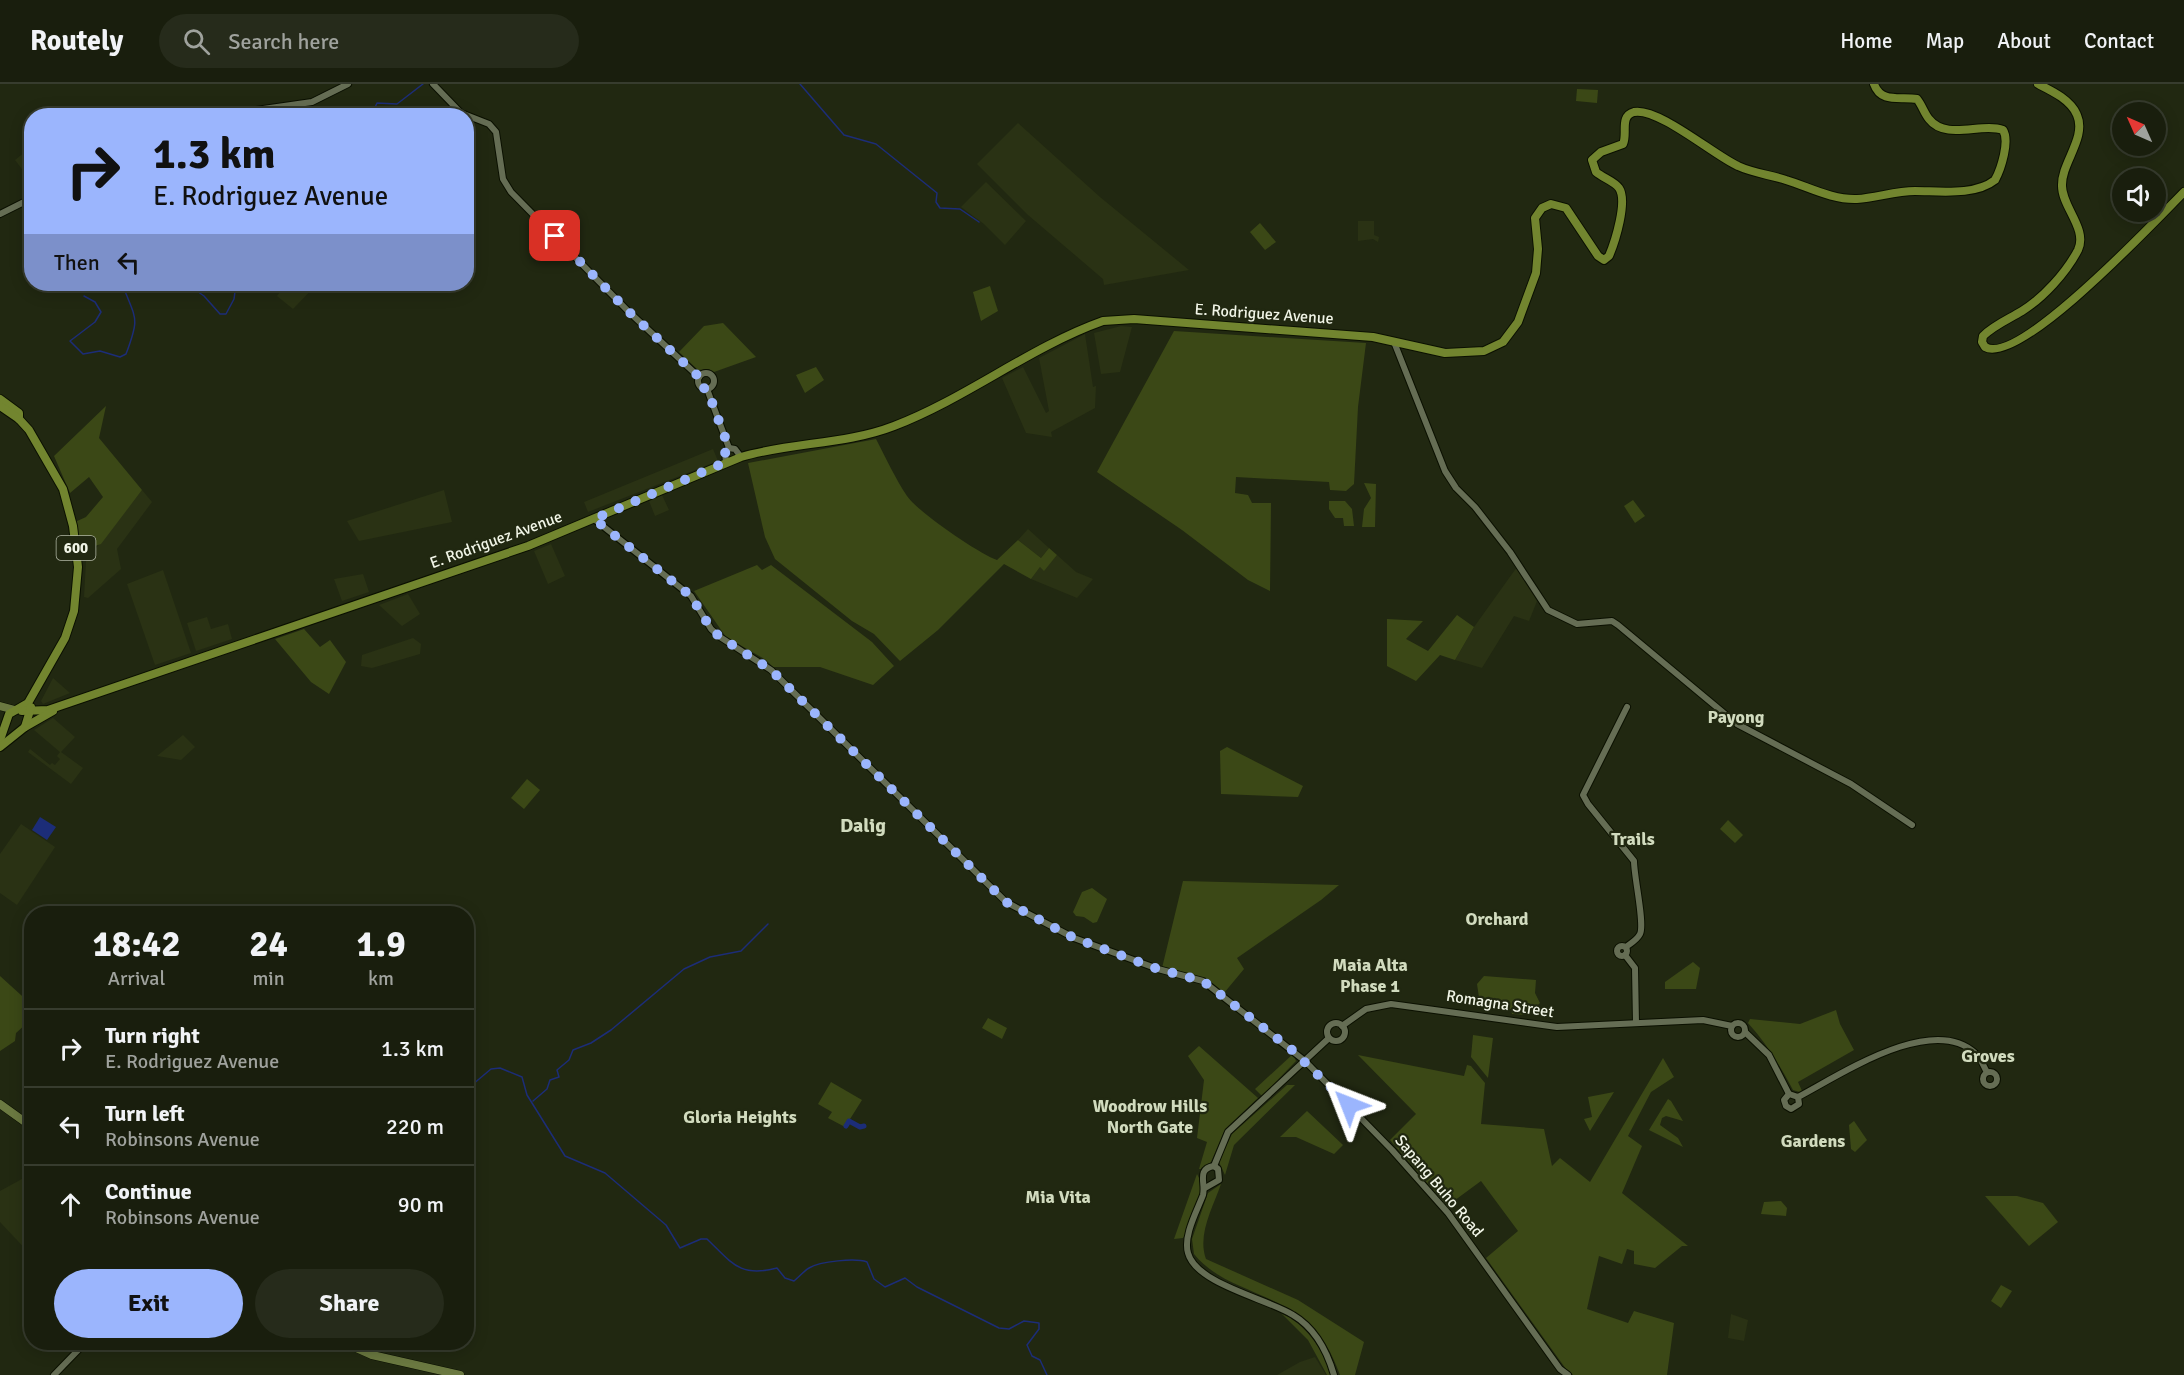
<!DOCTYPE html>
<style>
body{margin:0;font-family:Signika,sans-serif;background:#262b1b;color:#f1f3f6;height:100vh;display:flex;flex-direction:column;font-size:22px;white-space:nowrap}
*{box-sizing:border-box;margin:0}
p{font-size:20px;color:#9fa29d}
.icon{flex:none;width:33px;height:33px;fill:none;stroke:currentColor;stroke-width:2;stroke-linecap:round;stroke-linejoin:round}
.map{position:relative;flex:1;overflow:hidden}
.panel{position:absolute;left:24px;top:822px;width:450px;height:444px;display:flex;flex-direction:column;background:#191e0d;border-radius:24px;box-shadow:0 3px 15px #0003,0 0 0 2px #373c2e}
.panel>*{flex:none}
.guide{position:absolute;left:24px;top:24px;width:450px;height:183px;border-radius:24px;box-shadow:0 3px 15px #0003,0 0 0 2px #373c2e;background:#9bb5fd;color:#111;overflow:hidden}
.needle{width:39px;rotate:315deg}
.controls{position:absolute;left:2112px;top:18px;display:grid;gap:12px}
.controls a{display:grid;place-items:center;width:54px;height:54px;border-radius:50%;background:#191e0d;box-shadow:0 3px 15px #0003,0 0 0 2px #373c2e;font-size:30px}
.pin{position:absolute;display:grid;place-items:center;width:51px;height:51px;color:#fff;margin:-26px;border-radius:12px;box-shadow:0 3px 9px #0006}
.me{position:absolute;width:66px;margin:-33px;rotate:315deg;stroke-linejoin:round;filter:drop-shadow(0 0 4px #0008)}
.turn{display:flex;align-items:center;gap:21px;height:126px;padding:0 30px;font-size:27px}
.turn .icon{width:78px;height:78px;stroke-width:2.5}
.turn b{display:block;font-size:42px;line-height:51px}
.then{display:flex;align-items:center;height:57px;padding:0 30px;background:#0003;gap:12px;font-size:22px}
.eta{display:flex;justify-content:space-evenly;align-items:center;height:102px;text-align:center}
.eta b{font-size:36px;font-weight:700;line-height:42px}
.primary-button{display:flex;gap:12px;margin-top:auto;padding:12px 30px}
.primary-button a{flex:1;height:69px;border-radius:36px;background:#9bb5fd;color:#111;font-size:24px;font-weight:700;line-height:69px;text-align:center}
.primary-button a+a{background:#262b1b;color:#f1f3f6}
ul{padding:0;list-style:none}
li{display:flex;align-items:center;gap:18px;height:78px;padding:0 30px;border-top:2px solid #373c2e}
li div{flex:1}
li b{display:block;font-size:22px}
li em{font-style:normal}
header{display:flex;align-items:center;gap:36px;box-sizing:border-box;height:84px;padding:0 30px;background:#191e0d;border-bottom:2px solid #373c2e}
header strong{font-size:28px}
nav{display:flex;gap:33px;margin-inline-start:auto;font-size:21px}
.search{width:420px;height:54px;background:#262b1b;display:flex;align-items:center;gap:15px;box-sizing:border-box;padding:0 21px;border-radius:33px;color:#9fa29d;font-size:22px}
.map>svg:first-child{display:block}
</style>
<header>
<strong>Routely</strong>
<div class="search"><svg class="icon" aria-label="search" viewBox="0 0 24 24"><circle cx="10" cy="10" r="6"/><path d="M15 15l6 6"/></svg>Search here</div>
<nav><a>Home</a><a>Map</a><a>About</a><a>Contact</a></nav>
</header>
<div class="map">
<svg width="2184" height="1291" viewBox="0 0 2184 1291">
<rect width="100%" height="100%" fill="#212811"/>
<g fill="#2a3214">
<polygon points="1018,39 1100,113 1189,186 1104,201 1103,195 1028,131 977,80"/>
<polygon points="26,67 31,74 31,97 15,76"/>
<polygon points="986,98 1026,137 1005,161 984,140 961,123"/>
<polygon points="1358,137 1374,137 1374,151 1379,153 1378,158 1373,155 1358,157"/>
<polygon points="286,200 317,200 293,225 277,212"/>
<polygon points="1121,242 1132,243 1120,288 1101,290 1094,249"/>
<polygon points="1085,250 1093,303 1096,302 1095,324 1051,348 1052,353 1026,349 1002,294 1023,283 1046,329 1049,327 1039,274"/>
<polygon points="713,365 718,377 588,428 584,418"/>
<polygon points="142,406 152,418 117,465 121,485 88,514 84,513 86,477"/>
<polygon points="444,406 452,438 359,457 347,437"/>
<polygon points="662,411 669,426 655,432 649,417"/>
<polygon points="1028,445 1049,464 1041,474 1018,456"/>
<polygon points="551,460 565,492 548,500 534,467"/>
<polygon points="1057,471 1076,488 1093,495 1077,514 1031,495 1040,483 1044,486"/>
<polygon points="1517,483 1537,517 1529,537 1514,532 1482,584 1455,576 1474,543"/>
<polygon points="163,486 191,569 155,581 127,500"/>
<polygon points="363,490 369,508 342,517 334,495"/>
<polygon points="408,510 420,530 402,542 379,521"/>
<polygon points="207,533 211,545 228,540 232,555 196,567 187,539"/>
<polygon points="413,554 421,560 420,570 372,584 361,582 362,571"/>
<polygon points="53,594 70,609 43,620 41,617"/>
<polygon points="53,634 75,653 61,668 83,684 71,700 28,668 30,665 50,681 52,679 55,681 60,675 57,672 60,668 34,646"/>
<polygon points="183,651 195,663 181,676 157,672"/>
<polygon points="21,740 55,763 17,821 0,809 0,770"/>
<polygon points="31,1090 31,1171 0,1138 0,1107"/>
<polygon points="1731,1230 1748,1236 1744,1257 1728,1254"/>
<polygon points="1315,1273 1326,1291 1277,1291 1300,1278"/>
</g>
<g fill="#3b4816">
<polygon points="1577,5 1598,6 1597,19 1576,17"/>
<polygon points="1260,139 1276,158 1265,166 1250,148"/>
<polygon points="990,202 998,227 981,237 973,208"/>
<polygon points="723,239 756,273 714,288 709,285 698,286 679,268 704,242"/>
<polygon points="1174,247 1366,259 1358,323 1354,400 1346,407 1330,406 1329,398 1236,393 1235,409 1248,411 1252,419 1271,419 1270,507 1248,496 1182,446 1097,388"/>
<polygon points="816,283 824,296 805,309 796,291"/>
<polygon points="106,322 99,354 142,406 101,460 83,466 75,438 86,433 103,413 89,393 70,409 54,372"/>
<path d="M876 355C886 374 895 394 907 412 917 427 979 470 997 476L1018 456 1041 474 1049 464 1057 471 1044 487 1040 483 1031 495 1004 480 938 546 900 577 874 550 852 537 775 475 765 453 748 379Z"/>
<polygon points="1364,399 1376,400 1375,443 1362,443 1364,425 1371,414"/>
<polygon points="1633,416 1645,432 1635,439 1624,422"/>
<polygon points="1329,417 1345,417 1352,425 1354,442 1344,442 1343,434 1335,434 1329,425"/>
<polygon points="757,481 762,486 771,481 872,558 894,582 873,601 820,583 773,583 766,576 726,553 694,507"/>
<polygon points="1457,531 1474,543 1455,576 1440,571 1416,597 1387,582 1387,535 1423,537 1406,555 1428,567"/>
<polygon points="304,545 320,563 330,556 346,578 329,610 311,598 275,555"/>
<polygon points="1227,663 1303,702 1298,713 1221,710 1220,667"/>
<polygon points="527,695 540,706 524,725 511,714"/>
<polygon points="1728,736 1743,751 1735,759 1720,745"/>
<polygon points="1183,797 1339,801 1321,816 1237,874 1244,885 1224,909 1211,898 1162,884"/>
<polygon points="1092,804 1107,815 1097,838 1093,839 1084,833 1076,832 1073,828 1082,808"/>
<polygon points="1693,878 1700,884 1696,905 1665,905 1665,898"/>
<polygon points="0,892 32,921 31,944 27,939 16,949 15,957 0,967"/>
<polygon points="1484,892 1536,896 1535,909 1540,919 1527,931 1512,930 1511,925 1505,926 1493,919 1480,920 1477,900"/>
<path d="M1836 926 1840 940 1854 966 1798 998 1803 1009 1793 1006C1780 981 1766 959 1748 939L1750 935 1800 940Z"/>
<polygon points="988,934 1007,944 1002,955 982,944"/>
<polygon points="1473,951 1493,954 1488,994 1471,973"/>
<polygon points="1199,962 1258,1014 1225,1045 1211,1078 1201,1085 1199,1085 1207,1058 1197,1054 1204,996 1188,972"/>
<polygon points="1293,970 1296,977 1262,1012 1255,1005"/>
<polygon points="1358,971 1464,992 1467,981 1471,982 1485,999 1481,1040 1544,1045 1552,1082 1560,1074 1590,1098 1663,974 1674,993 1651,1008 1628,1052 1642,1062 1622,1109 1688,1162 1682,1162 1655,1184 1634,1180 1634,1167 1627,1165 1622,1180 1599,1172 1587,1225 1628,1239 1634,1227 1674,1239 1667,1291 1573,1291 1566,1285 1486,1174 1518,1147 1481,1097 1447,1122 1390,1056 1416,1030"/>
<polygon points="831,998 862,1016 845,1043 828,1034 832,1028 818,1020"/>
<polygon points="1287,1001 1295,1001 1234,1061 1225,1091 1219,1078 1232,1050"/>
<polygon points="1614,1008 1590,1047 1584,1035 1592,1033 1588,1013"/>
<polygon points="1668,1015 1671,1017 1683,1037 1666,1032 1662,1034 1660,1041 1678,1054 1683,1063 1649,1046"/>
<polygon points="1307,1027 1343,1061 1334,1070 1296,1053 1280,1053"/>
<polygon points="1854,1037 1867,1056 1855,1068 1851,1065 1849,1041"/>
<polygon points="1197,1090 1203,1102 1186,1150 1183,1154 1174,1155"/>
<path d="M1221 1100C1213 1123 1197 1151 1206 1175L1298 1216 1364 1258 1355 1291H1340C1319 1233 1292 1225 1240 1202 1222 1194 1206 1185 1194 1170L1192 1155 1208 1109Z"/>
<polygon points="1985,1112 2017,1112 2043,1119 2058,1138 2029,1162"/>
<polygon points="1781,1117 1787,1124 1786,1132 1761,1130 1764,1118"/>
<polygon points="2001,1201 2012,1207 2001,1224 1991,1217"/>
<path d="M1281 1229C1307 1241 1322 1265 1332 1291H1327L1308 1256Z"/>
</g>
<polygon fill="#1c2d78" points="40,733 56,743 47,756 32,746"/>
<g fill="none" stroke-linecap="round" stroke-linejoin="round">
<g stroke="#1c2d78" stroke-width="1.5">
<polyline points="800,0 844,51 876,60 937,109 936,118 940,124 960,125 979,138"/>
<polyline points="371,32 377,19 397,20 423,0"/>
<polyline points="187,200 204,212 220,230 226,230 234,215 236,200"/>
<path d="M84 212 95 218 101 228 95 238 70 257 83 270 100 267 120 273 126 270C140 233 136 236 123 202L124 200"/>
<path d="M466 1006 491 985 500 984 522 993 527 1011 565 1072 605 1089 666 1141 680 1164 701 1155H707C732 1179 740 1194 777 1184L785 1194 794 1197C799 1193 804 1187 809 1184 820 1177 856 1174 867 1178L874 1195 885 1203 905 1194 917 1203 999 1244 1009 1245 1024 1237 1039 1239V1245L1027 1261 1032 1272 1040 1276 1047 1291"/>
<polyline points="533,1017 547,1005 550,996 559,993 557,986 569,976 573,966 591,959 611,946 684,885 710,873 741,867 768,840"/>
</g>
<polyline stroke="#1c2d78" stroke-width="5" points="846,1042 849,1037 860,1043 864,1042"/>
<defs>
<g id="tertiary">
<polyline points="433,0 461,29 489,40 496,48 503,95 511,108 628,227 699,293"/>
<polyline points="214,32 312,18 348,0"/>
<polyline points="0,130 32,114"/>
<polyline points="1394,258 1445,387 1456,404 1475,423 1510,468 1548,526 1577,540 1612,537 1618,541 1737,640 1851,700 1912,741"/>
<circle cx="706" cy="297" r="8"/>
<polyline points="707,305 729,364"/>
<polyline points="726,378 725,369 729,364 735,365 741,373"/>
<polyline points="594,435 691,512 711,545 720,553 771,586 1006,818 1074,854 1158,885 1203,897 1305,977 1392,1066 1448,1129 1560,1285 1568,1291"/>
<circle cx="1622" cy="867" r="5"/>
<path d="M1626 863C1631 859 1637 856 1640 850 1645 840 1634 793 1634 777L1588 720 1583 711 1627 623"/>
<polyline points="1625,871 1635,884 1636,939"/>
<circle cx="1738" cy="946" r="7"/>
<circle cx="1336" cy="948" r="9"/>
<polyline points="1342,942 1366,925 1391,920 1557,943 1703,936 1732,942"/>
<polyline points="1745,948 1769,971 1789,1010"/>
<circle cx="1990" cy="995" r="7"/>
<path d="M1798 1013 1799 1020 1791 1025 1786 1022 1784 1016 1789 1010 1798 1013C1840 991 1932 929 1975 969 1981 973 1983 982 1987 988"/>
<path d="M1214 1082C1196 1085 1206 1099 1203 1111 1197 1127 1183 1152 1188 1169 1196 1200 1268 1215 1293 1231 1315 1244 1327 1267 1334 1291"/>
<polyline points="1214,1082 1228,1048 1329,954"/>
<polyline points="1205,1104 1219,1096 1218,1085 1214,1082"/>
<polyline points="54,1291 86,1258"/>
</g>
<g id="secondary">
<polyline points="0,622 15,626"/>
<polyline points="0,1020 32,1043"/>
<polyline points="343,1258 372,1271 460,1291"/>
</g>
<g id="primary">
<path d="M2038 0C2052 7 2071 16 2077 31 2087 54 2061 79 2062 102 2062 123 2088 145 2078 166 2066 189 2043 214 2022 227 2009 235 1994 241 1983 252L1982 258 1985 263C2019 283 2157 135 2184 108"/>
<polyline points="0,315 19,329 19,335"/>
<polyline points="0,322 19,335 29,346 63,405 73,442 78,483 74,527 65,554 28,619 9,630 0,656"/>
<path d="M22 627 48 626 528 462 741 373C791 358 845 361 894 342 967 314 1030 263 1103 237L1134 235 1373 253 1445 269 1484 267 1503 258 1518 238 1536 189 1538 165 1535 134 1542 124 1551 120 1566 124 1598 172 1604 176 1609 172C1615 158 1628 117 1619 104 1614 97 1603 94 1596 88L1592 76 1601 68 1623 60C1628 50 1619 32 1634 28 1658 23 1715 72 1738 82 1753 89 1771 91 1786 96 1809 103 1832 116 1857 115 1876 114 1895 107 1915 107 1939 107 1975 112 1995 96 2001 85 2010 57 2003 46 1982 38 1946 57 1929 35 1924 29 1922 21 1917 15 1901 12 1881 20 1874 0"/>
<polyline points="25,643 53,627"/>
<polyline points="0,663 25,643 31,623"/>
</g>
</defs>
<use href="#tertiary" stroke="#0b1000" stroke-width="8"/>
<use href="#secondary" stroke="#0b1000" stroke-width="9"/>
<use href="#primary" stroke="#0b1000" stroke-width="10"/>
<use href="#tertiary" stroke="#656d54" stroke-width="6"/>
<use href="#secondary" stroke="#6b7941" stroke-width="8"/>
<use href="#primary" stroke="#72852f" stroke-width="8"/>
</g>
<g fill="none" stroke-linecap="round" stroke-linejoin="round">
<polyline stroke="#9bb5fd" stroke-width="10" stroke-dasharray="0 18" points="555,152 628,227 699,293 700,303 707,305 729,364 725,369 726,378 594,435 691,512 711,545 720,553 771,586 1006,818 1074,854 1158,885 1203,897 1292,966 1349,1021"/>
</g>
<g text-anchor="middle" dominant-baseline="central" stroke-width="4.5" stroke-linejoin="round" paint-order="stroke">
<rect fill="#212811" stroke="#b3b8a7" stroke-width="1.5" x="56.5" y="452" width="39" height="24" rx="4.5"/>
<g font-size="15" font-weight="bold" fill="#f1f5e7">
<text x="76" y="464">600</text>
</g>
<g font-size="16" fill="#f1f5e7" stroke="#212811">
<text transform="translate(1264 230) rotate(4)">E. Rodriguez Avenue</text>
<text transform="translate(496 456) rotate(-20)">E. Rodriguez Avenue</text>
<text transform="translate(1500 920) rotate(9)">Romagna Street</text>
<text transform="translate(1439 1102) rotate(50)">Sapang Buho Road</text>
</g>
<g font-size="18" font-weight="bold" fill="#d1dbbe" stroke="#212811">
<text x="1736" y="633">Payong</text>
<text x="1633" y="755">Trails</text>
<text x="1497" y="835">Orchard</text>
<text x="1370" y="881">Maia Alta<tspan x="1370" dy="21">Phase 1</tspan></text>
<text x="1988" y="972">Groves</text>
<text x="1150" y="1022">Woodrow Hills<tspan x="1150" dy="21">North Gate</tspan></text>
<text x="740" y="1033">Gloria Heights</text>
<text x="1813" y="1057">Gardens</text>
<text x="1058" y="1113">Mia Vita</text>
</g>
<g font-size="20" font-weight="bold" fill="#d1dbbe" stroke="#212811">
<text x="863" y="741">Dalig</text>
</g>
</g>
</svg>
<div class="controls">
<a><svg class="needle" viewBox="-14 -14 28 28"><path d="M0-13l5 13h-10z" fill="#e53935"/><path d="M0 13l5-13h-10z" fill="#9fa29d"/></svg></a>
<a><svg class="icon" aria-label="sound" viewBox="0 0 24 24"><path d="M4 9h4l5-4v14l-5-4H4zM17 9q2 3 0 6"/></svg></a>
</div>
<div class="pin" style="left:555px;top:152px;background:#d93025"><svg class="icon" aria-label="arrive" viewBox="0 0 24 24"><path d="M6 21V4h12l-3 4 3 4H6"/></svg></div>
<svg class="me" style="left:1349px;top:1021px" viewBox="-20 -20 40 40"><path d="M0-17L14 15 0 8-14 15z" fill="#9bb5fd" stroke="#fff" stroke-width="4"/></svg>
<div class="guide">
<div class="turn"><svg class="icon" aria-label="right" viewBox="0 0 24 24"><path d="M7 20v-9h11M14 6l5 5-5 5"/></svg><div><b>1.3 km</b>E. Rodriguez Avenue</div></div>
<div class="then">Then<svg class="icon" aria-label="left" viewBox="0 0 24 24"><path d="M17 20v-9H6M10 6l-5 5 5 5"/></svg></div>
</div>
<section class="panel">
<div class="eta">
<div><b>18:42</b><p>Arrival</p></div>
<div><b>24</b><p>min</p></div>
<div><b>1.9</b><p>km</p></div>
</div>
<ul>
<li><svg class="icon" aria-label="right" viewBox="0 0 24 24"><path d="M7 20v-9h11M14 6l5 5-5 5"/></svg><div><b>Turn right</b><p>E. Rodriguez Avenue</p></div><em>1.3 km</em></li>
<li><svg class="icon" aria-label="left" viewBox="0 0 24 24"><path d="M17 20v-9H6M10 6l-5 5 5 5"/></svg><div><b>Turn left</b><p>Robinsons Avenue</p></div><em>220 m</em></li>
<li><svg class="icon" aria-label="ahead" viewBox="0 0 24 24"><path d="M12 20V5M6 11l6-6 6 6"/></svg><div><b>Continue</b><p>Robinsons Avenue</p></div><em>90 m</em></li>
</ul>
<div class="primary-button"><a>Exit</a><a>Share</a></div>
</section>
</div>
